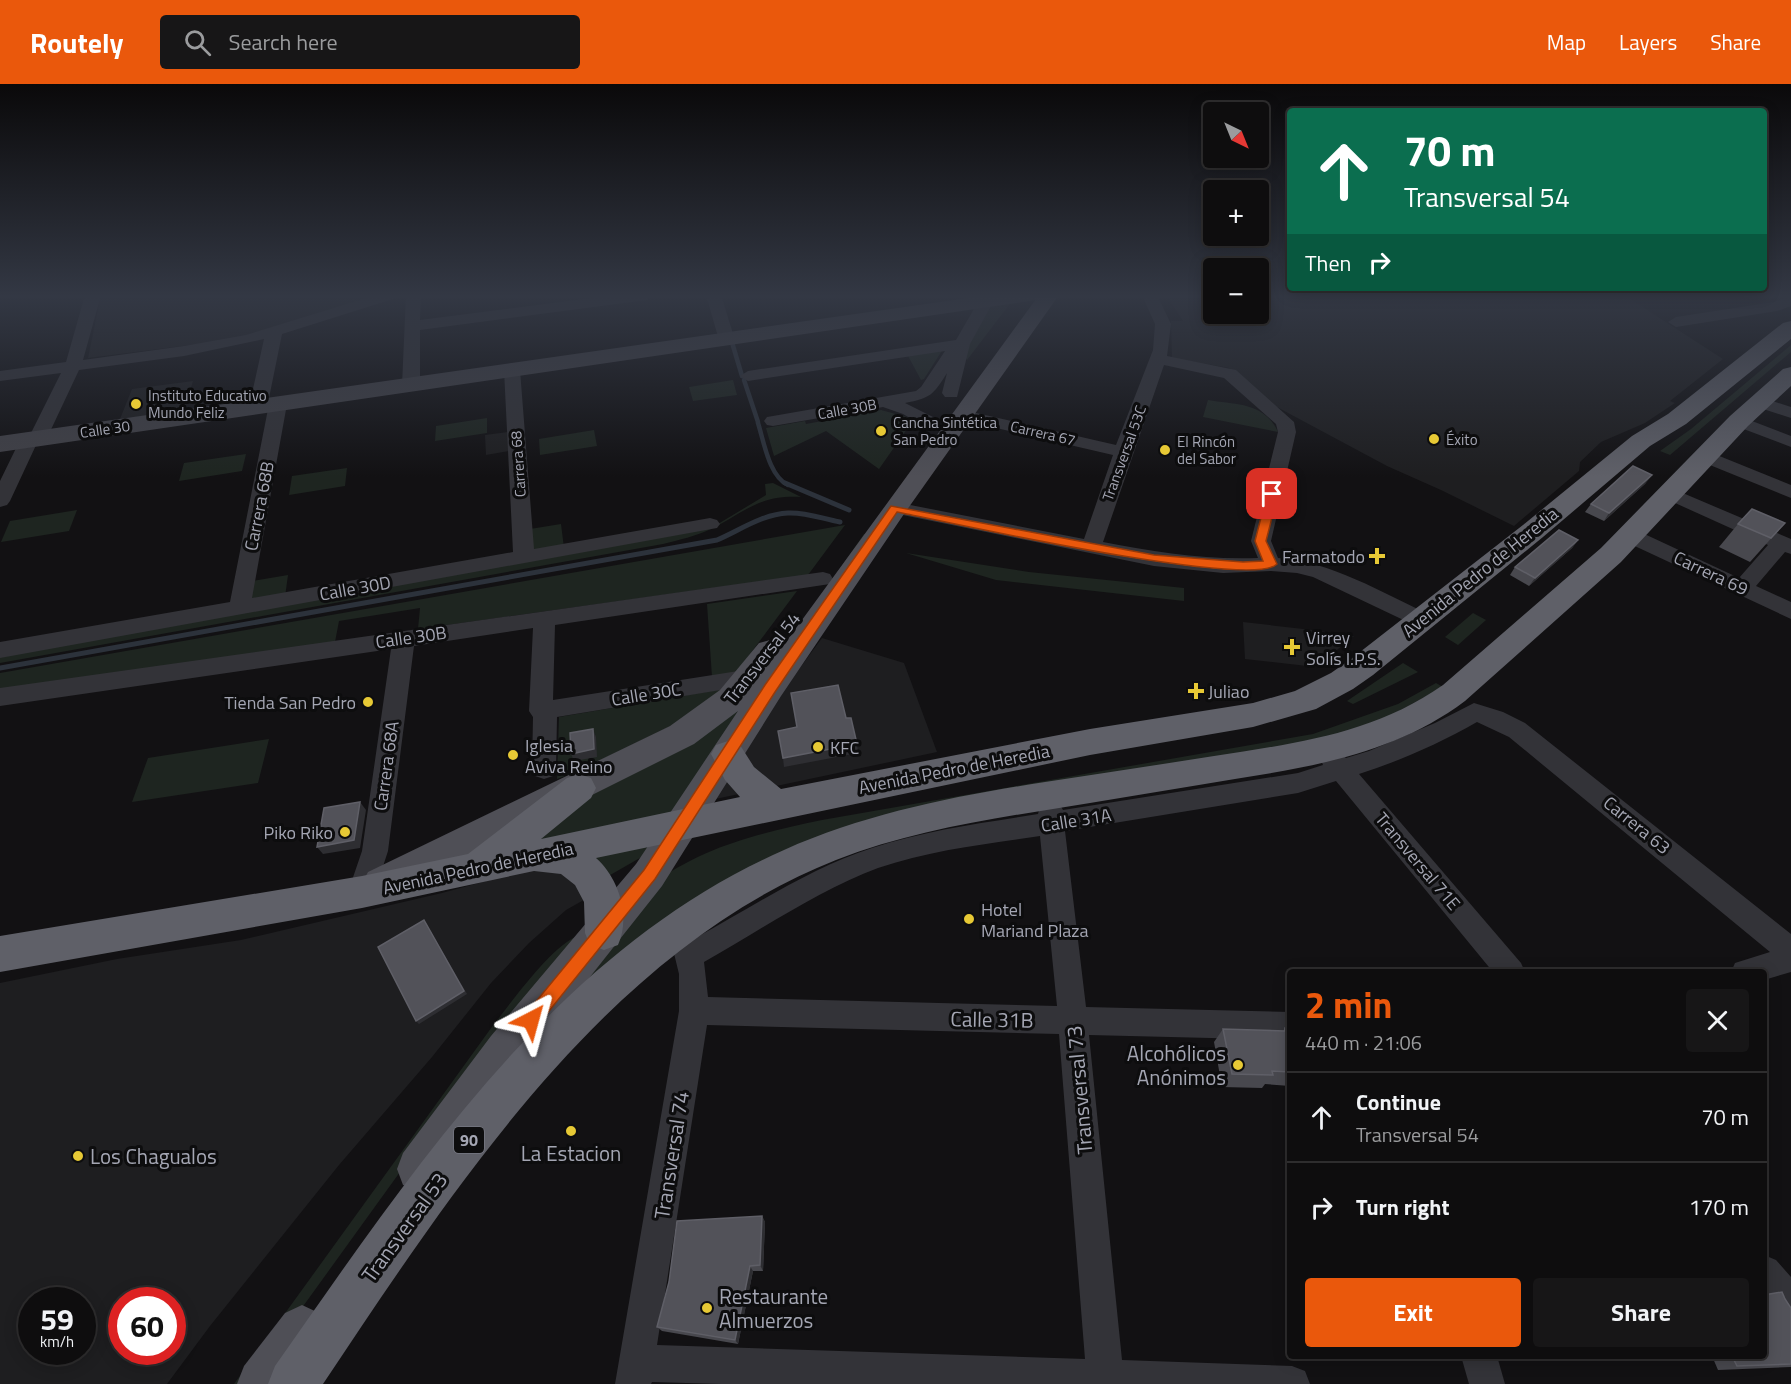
<!DOCTYPE html>
<meta charset="utf-8">
<style>
body{margin:0;font-family:"Titillium Web",sans-serif;background:#171617;color:#f1f3f6;height:100vh;display:flex;flex-direction:column;font-size:22px;white-space:nowrap}
*{box-sizing:border-box;margin:0}
p{font-size:20px;color:#9b9c9e}
.icon{flex:none;width:33px;height:33px;fill:none;stroke:currentColor;stroke-width:2;stroke-linecap:round;stroke-linejoin:round}
.map{position:relative;flex:1;overflow:hidden}
.side{position:absolute;left:1287px;top:885px;width:480px;height:390px;display:flex;flex-direction:column;background:#0e0d0e;border-radius:6px;box-shadow:0 3px 15px #0003,0 0 0 2px #2e2d2e}
.side>*{flex:none}
.banner{position:absolute;left:1287px;top:24px;width:480px;height:183px;border-radius:6px;box-shadow:0 3px 15px #0003,0 0 0 2px #2e2d2e;background:#0b6e4f;color:#fff;overflow:hidden}
.needle{width:39px;rotate:137deg}
.fabs{position:absolute;left:1203px;top:18px;display:grid;gap:12px}
.fabs a{display:grid;place-items:center;width:66px;height:66px;border-radius:6px;background:#0e0d0e;box-shadow:0 3px 15px #0003,0 0 0 2px #2e2d2e;font-size:30px}
.speed{position:absolute;left:18px;top:1203px;display:flex;gap:12px;font-size:30px;font-weight:700;text-align:center}
.speed>*{display:grid;place-content:center;width:78px;height:78px;border-radius:50%;background:#0e0d0e;box-shadow:0 3px 15px #0003,0 0 0 2px #2e2d2e;line-height:1}
.speed small{font-size:15px;font-weight:400}
.speed .limit{border:9px solid #d22;background:#fff;color:#111}
.pin{position:absolute;display:grid;place-items:center;width:51px;height:51px;color:#fff;margin:-26px;border-radius:12px;box-shadow:0 3px 9px #0006}
.me{position:absolute;width:66px;margin:-33px;rotate:39deg;stroke-linejoin:round;filter:drop-shadow(0 0 4px #0008)}
.turn{display:flex;align-items:center;gap:21px;height:126px;padding:0 18px;font-size:27px}
.turn .icon{width:78px;height:78px;stroke-width:2.5}
.turn b{display:block;font-size:42px;line-height:51px}
.then{display:flex;align-items:center;height:57px;padding:0 18px;background:#0003;gap:12px;font-size:22px}
.round{display:grid;place-items:center;flex:none;width:63px;height:63px;border-radius:6px;background:#171617}
.summary{display:flex;align-items:center;justify-content:space-between;height:102px;padding:0 18px}
h1{font-size:36px;font-weight:700;line-height:45px;color:#ea580c}
.primary-button{display:flex;gap:12px;margin-top:auto;padding:12px 18px}
.primary-button a{flex:1;height:69px;border-radius:6px;background:#ea580c;color:#fff;font-size:24px;font-weight:700;line-height:69px;text-align:center}
.primary-button a+a{background:#171617;color:#f1f3f6}
ul{padding:0;list-style:none}
li{display:flex;align-items:center;gap:18px;height:90px;padding:0 18px;border-top:2px solid #2e2d2e}
li div{flex:1}
li b{display:block;font-size:22px}
li em{font-style:normal}
header{display:flex;align-items:center;gap:36px;box-sizing:border-box;height:84px;padding:0 30px;background:#ea580c;color:#fff}
header strong{font-size:28px}
nav{display:flex;gap:33px;margin-inline-start:auto;font-size:21px}
.search{width:420px;height:54px;background:#171617;display:flex;align-items:center;gap:15px;box-sizing:border-box;padding:0 21px;border-radius:6px;color:#9b9c9e;font-size:22px}
.map>svg:first-child{display:block}
</style>
<header>
<strong>Routely</strong>
<div class="search"><svg class="icon" aria-label="search" viewBox="0 0 24 24"><circle cx="10" cy="10" r="6"/><path d="M15 15l6 6"/></svg>Search here</div>
<nav><a>Map</a><a>Layers</a><a>Share</a></nav>
</header>
<div class="map">
<svg width="1791" height="1300" viewBox="0 0 1791 1300">
<rect width="100%" height="100%" fill="#121113"/>
<g fill="#1e1e20" fill-rule="evenodd">
<polygon points="101,211 380,211 264,248 222,257 88,274"/>
<polygon points="1166,211 1213,211 1214,230 1258,230 1259,211 1624,211 1723,275 1670,317 1675,319 1645,339 1601,358 1580,378 1579,387 1514,442 1441,406 1387,382 1275,322 1229,284 1172,274 1171,237 1183,237"/>
<polygon points="193,297 184,327 120,335 132,305"/>
<polygon points="508,348 509,367 486,371 485,351"/>
<polygon points="1243,538 1312,546 1354,552 1316,583 1245,575"/>
<polygon points="822,554 904,579 937,668 701,718"/>
<path d="M551 783 566 786 589 813 566 826 529 859 491 899 432 973 339 1081 210 1242 167 1300H0V899L117 875 241 856 442 809 519 788ZM32 1216H82V1268H32ZM122 1216H172V1268H122Z"/>
</g>
<g fill="#1e2520">
<polygon points="1012,217 967,276 965,273 974,246 992,220"/>
<polygon points="1791,261 1791,268 1670,371 1660,367 1691,345"/>
<polygon points="943,265 924,295 921,296 907,270"/>
<polygon points="733,296 737,311 693,317 689,303"/>
<path d="M1208 316C1237 321 1264 318 1278 348L1203 333Z"/>
<polygon points="881,326 914,335 879,385 826,347 774,372 766,344 805,337 806,340"/>
<polygon points="487,334 487,349 435,357 436,342"/>
<polygon points="594,346 597,362 540,371 539,355"/>
<polygon points="246,370 242,387 179,397 184,379"/>
<polygon points="347,384 345,402 289,411 292,392"/>
<path d="M773 399 801 413C758 411 747 427 711 445 696 452 679 456 663 460L0 579V570L713 443 766 411 765 400Z"/>
<polygon points="77,426 69,447 1,458 10,437"/>
<polygon points="561,440 564,464 532,469 530,445"/>
<polygon points="845,441 808,491 418,545 420,524 339,537 335,558 0,608 0,589"/>
<polygon points="864,450 867,451 676,730 509,770 519,757 755,606"/>
<polygon points="906,469 1029,488 1184,504 1184,517 996,496"/>
<polygon points="288,491 285,513 248,520 253,497"/>
<polygon points="797,507 736,589 712,593 707,520"/>
<polygon points="1473,529 1486,536 1458,561 1445,553"/>
<polygon points="1403,579 1418,588 1353,620 1347,617"/>
<path d="M1436 599 1443 603 1366 645 777 774 471 1026 649 802C704 762 756 750 822 736L1313 650 1398 620Z"/>
<polygon points="723,605 683,636 578,687 557,695 559,633"/>
<polygon points="269,655 258,699 132,718 148,674"/>
<polygon points="659,748 652,767 605,794 581,767"/>
<path d="M585 850 457 1009 247 1300H234L494 940C512 918 558 852 585 850Z"/>
</g>
<g fill="none" stroke-linecap="round" stroke-linejoin="round">
<g stroke="#2c323b" stroke-width="4.5">
<polyline points="731,255 742,292"/>
<polyline points="744,296 758,338"/>
<path d="M758 339C764 358 769 392 788 401"/>
</g>
<g stroke="#2c323b" stroke-width="5">
<polyline points="785,399 849,426"/>
<path d="M0 584 717 456C740 446 763 430 788 429 806 428 823 435 840 438"/>
</g>
<g fill="#333338" fill-rule="evenodd">
<polygon points="85,211 101,211 83,276 184,262 246,251 376,211 399,211 396,214 282,250 269,314 266,318 254,318 251,314 264,255 184,272 79,286 47,354 44,358 37,359 10,417 7,421 0,423 0,397 20,356 23,352 30,351 61,289 0,297 0,287 66,278"/>
<polygon points="406,211 421,211 420,236 615,211 655,211 647,216 420,246 420,301 417,305 405,305 402,301"/>
<polygon points="706,211 721,211 735,256 733,259 727,261 719,256"/>
<path d="M982 211H997L970 260 957 313H945L942 309 947 289C933 311 931 314 905 319L937 335 940 339 937 343H925L903 330 883 323 773 342 767 341 764 337 767 333 773 332 916 307 921 303 945 267 748 297 740 292 748 287 956 256Z"/>
<path d="M1142 211H1157L1171 240 1167 272 1236 286 1294 338 1296 348 1271 457 1278 474C1332 478 1381 508 1430 531L1433 536 1430 541 1422 544 1414 541 1313 493 1297 489 1271 487 1223 489 1154 482 888 428 885 424 888 420 895 418 1084 455 1113 371 957 335 954 331 957 327 963 326 1116 361 1153 266 1155 240ZM1164 281 1224 294 1276 340 1278 348 1251 457 1258 474C1205 476 1154 468 1103 458Z"/>
<polygon points="1791,212 1791,222 1777,227 1676,243 1668,238 1676,233 1774,218"/>
<polygon points="512,281 520,286 534,465 710,434 717,436 720,440 717,444 0,574 0,558 230,518 269,320 272,316 284,316 287,320 252,514 513,468 504,286"/>
<polygon points="1760,313 1791,323 1791,334 1754,322 1751,318 1754,314"/>
<polygon points="1739,332 1791,352 1791,363 1733,341 1730,337 1733,333"/>
<polygon points="1707,367 1791,401 1791,414 1700,377 1698,373 1700,369"/>
<polygon points="1671,404 1791,455 1791,470 1785,468 1756,502 1791,518 1791,535 1624,457 1621,452 1624,447 1631,445 1638,447 1739,494 1768,461 1664,414 1661,410 1664,406"/>
<polygon points="823,488 830,490 833,495 830,500 555,541 553,616 751,585 759,587 762,593 759,599 751,601 557,633 556,685 553,692 544,695 535,692 532,685 533,633 529,627 533,544 414,562 388,767 372,816 362,820 352,816 348,808 362,767 391,565 0,622 0,604"/>
<path d="M1474 619 1503 628 1525 639 1791 850V888L1764 896V888H1731L1735 879 1770 868 1509 653 1477 638C1440 659 1400 677 1359 690L1521 879 1525 888H1493L1336 697 1298 709 1065 747 1086 923 1290 928V956L1089 951 1122 1276 1292 1282 1305 1287 1310 1300H721L652 1298 651 1300H615L679 927V890L671 857 675 848 685 844 695 848 697 853C754 822 810 784 872 764 926 746 982 739 1038 730L1041 719 1050 715 1059 719 1063 726 1298 689 1323 681 1321 676 1324 669C1334 666 1339 666 1346 674L1369 667 1435 639ZM1040 752 1057 922 708 913 704 878C759 847 819 806 878 784 930 766 986 760 1040 752ZM707 941 1059 950 1085 1275 657 1261Z"/>
<path d="M1764 1171 1776 1176 1791 1193V1238C1757 1224 1764 1202 1764 1171Z"/>
<polygon points="1461,1272 1497,1272 1505,1300 1469,1300"/>
</g>
<polygon fill="#414147" fill-rule="evenodd" points="989,211 1040,211 1037,215 1030,217 0,368 0,352"/>
<g fill="#4f4f56" fill-rule="evenodd">
<polygon points="1039,211 1059,211 904,430 781,612 662,802 521,980 435,1101 419,1107 403,1101 397,1085 403,1069 491,952 636,780 738,627 694,660 394,810 381,815 368,810 362,799 368,788 670,642 720,606 759,559 770,556 781,559 783,562"/>
<polygon points="302,1221 319,1229 327,1246 319,1263 293,1300 237,1300 244,1282 285,1229"/>
</g>
<g fill="#5f6068" fill-rule="evenodd">
<path d="M1791 237V255L1686 340 1650 362 1543 453 1373 591 1353 605 1316 625 1253 643 1090 671 596 774C619 794 631 833 618 861L604 866 590 861 585 849 584 818 575 801 561 790 534 787 362 824 0 888V852L362 792 468 770 567 694 579 690 591 694 596 704 591 714 541 755 740 713 725 696 711 670 716 661 728 657 740 661 754 683 781 705 1090 645 1253 619 1295 607 1331 589 1351 575 1523 441 1632 352 1668 330 1783 239Z"/>
<path d="M1791 283V302L1748 342 1621 478 1465 617C1397 668 1317 682 1235 695 1187 703 1138 711 1090 719 1004 733 918 744 836 776 606 867 455 1103 323 1300H268L275 1282C413 1086 556 866 784 766 867 729 956 712 1045 698 1102 689 1158 681 1214 672 1297 659 1373 650 1443 601L1601 464 1730 332 1783 285Z"/>
</g>
</g>
<g fill="#48484e">
<polygon points="1646,399 1604,437 1585,428 1591,420"/>
<polygon points="1785,439 1750,478 1719,463 1738,440"/>
<polygon points="1578,456 1572,464 1529,502 1510,491 1515,483"/>
<polygon points="1285,944 1290,944 1290,1002 1265,1000 1262,1004 1222,1003 1214,958 1223,945 1283,947"/>
<polygon points="762,1132 765,1138 763,1187 753,1187 738,1260 662,1247 657,1243 669,1198"/>
<polygon points="1785,1215 1791,1224 1791,1283 1718,1286 1712,1272 1764,1272"/>
</g>
<g fill="#2e2e32">
<polygon points="1652,391 1646,399 1604,437 1609,429"/>
<polygon points="1578,456 1572,464 1529,502 1535,494"/>
<polygon points="593,645 596,653 597,673 574,677 571,670"/>
<polygon points="857,660 858,669 784,683 783,674"/>
<polygon points="360,718 366,726 360,764 323,770 317,763"/>
<polygon points="424,836 467,910 419,940 416,937"/>
<polygon points="762,1132 765,1138 763,1187 760,1181"/>
<polygon points="750,1182 753,1187 738,1260 735,1256"/>
</g>
<g fill="#525259" stroke="#5f5f67" stroke-width="1.5">
<polygon points="1633,382 1652,391 1609,429 1591,420"/>
<polygon points="1752,425 1785,439 1771,454 1738,440"/>
<polygon points="1559,446 1578,456 1535,494 1515,483"/>
<polygon points="838,601 846,634 851,634 857,660 783,674 778,647 797,643 791,609"/>
<polygon points="593,645 594,665 571,670 570,649"/>
<polygon points="360,718 354,756 317,763 324,724"/>
<polygon points="424,836 464,907 416,937 378,863"/>
<polygon points="1285,944 1290,944 1290,988 1272,987 1273,991 1232,990 1223,945 1285,947"/>
<polygon points="762,1132 760,1181 750,1182 735,1256 657,1243 669,1198 677,1137"/>
<polygon points="1782,1208 1785,1215 1791,1224 1791,1280 1737,1282 1732,1272 1764,1272 1764,1211"/>
</g>
<linearGradient id="sky" x2="0" y2="1"><stop stop-color="#0a090a"/><stop offset="0.54" stop-color="#333844"/><stop offset="1" stop-color="#333844" stop-opacity="0"/></linearGradient>
<rect width="1791" height="393" fill="url(#sky)"/>
<path fill="#ea580c" stroke="#983908" stroke-width="1.5" d="M1272 406 1278 410 1266 457 1277 480C1252 506 947 438 897 428L775 608 655 795 537 942 531 944 525 942 522 936 525 931 644 786 765 601 891 422 1154 471 1243 478 1263 477 1255 457 1267 410Z"/>
<g fill="#e7c935" stroke="#0d0d0e" stroke-width="2">
<circle cx="136" cy="320" r="6"/>
<circle cx="881" cy="347" r="6"/>
<circle cx="1434" cy="355" r="6"/>
<circle cx="1165" cy="366" r="6"/>
<path d="M1374 463h6v6h6v6h-6v6h-6v-6h-6v-6h6z"/>
<path d="M1289 554h6v6h6v6h-6v6h-6v-6h-6v-6h6z"/>
<path d="M1193 598h6v6h6v6h-6v6h-6v-6h-6v-6h6z"/>
<circle cx="368" cy="618" r="6"/>
<circle cx="818" cy="663" r="6"/>
<circle cx="513" cy="671" r="6"/>
<circle cx="345" cy="748" r="6"/>
<circle cx="969" cy="835" r="6"/>
<circle cx="1238" cy="981" r="6"/>
<circle cx="571" cy="1047" r="6"/>
<circle cx="78" cy="1072" r="6"/>
<circle cx="707" cy="1224" r="6"/>
</g>
<g text-anchor="middle" dominant-baseline="central" stroke-width="6" stroke-linejoin="round" paint-order="stroke">
<g font-size="15" fill="#a4a6b3" stroke="#0d0d0e" text-anchor="start">
<text x="148" y="311">Instituto Educativo<tspan x="148" dy="17">Mundo Feliz</tspan></text>
<text x="893" y="338">Cancha Sintética<tspan x="893" dy="17">San Pedro</tspan></text>
<text x="1446" y="355">Éxito</text>
<text x="1177" y="357">El Rincón<tspan x="1177" dy="17">del Sabor</tspan></text>
</g>
<g font-size="15" fill="#a4a6b3" stroke="#0d0d0e">
<text transform="translate(847 325) rotate(-10)">Calle 30B</text>
<text transform="translate(105 345) rotate(-8)">Calle 30</text>
<text transform="translate(1043 349) rotate(13)">Carrera 67</text>
<text transform="translate(1124 369) rotate(-70)">Transversal 53C</text>
<text transform="translate(518 380) rotate(-94)">Carrera 68</text>
</g>
<rect fill="#0d0d0e" stroke="#777882" stroke-width="1.5" x="454" y="1043" width="30" height="26" rx="4.5"/>
<g font-size="16" font-weight="bold" fill="#a4a6b3">
<text x="469" y="1056">90</text>
</g>
<g font-size="18" fill="#a4a6b3" stroke="#0d0d0e">
<text transform="translate(259 422) rotate(-79)">Carrera 68B</text>
<text transform="translate(1480 488) rotate(-39)">Avenida Pedro de Heredia</text>
<text transform="translate(1711 489) rotate(25)">Carrera 69</text>
<text transform="translate(355 504) rotate(-10)">Calle 30D</text>
<text transform="translate(411 553) rotate(-8)">Calle 30B</text>
<text transform="translate(762 574) rotate(-52)">Transversal 54</text>
<text transform="translate(646 610) rotate(-9)">Calle 30C</text>
<text transform="translate(386 682) rotate(-82)">Carrera 68A</text>
<text transform="translate(954 685) rotate(-11)">Avenida Pedro de Heredia</text>
<text transform="translate(1076 736) rotate(-9)">Calle 31A</text>
<text transform="translate(1637 741) rotate(39)">Carrera 63</text>
<text transform="translate(1418 777) rotate(50)">Transversal 71E</text>
<text transform="translate(478 784) rotate(-12)">Avenida Pedro de Heredia</text>
</g>
<g font-size="18" fill="#a4a6b3" stroke="#0d0d0e" text-anchor="start">
<text x="1365" y="472" text-anchor="end">Farmatodo</text>
<text x="1306" y="553">Virrey<tspan x="1306" dy="21">Solís I.P.S.</tspan></text>
<text x="1208" y="607">Juliao</text>
<text x="356" y="618" text-anchor="end">Tienda San Pedro</text>
<text x="525" y="661">Iglesia<tspan x="525" dy="21">Aviva Reino</tspan></text>
<text x="830" y="663">KFC</text>
<text x="333" y="748" text-anchor="end">Piko Riko</text>
<text x="981" y="825">Hotel<tspan x="981" dy="21">Mariand Plaza</tspan></text>
</g>
<g font-size="21" fill="#a4a6b3" stroke="#0d0d0e">
<text transform="translate(992 935) rotate(1)">Calle 31B</text>
<text transform="translate(1079 1006) rotate(-95)">Transversal 73</text>
<text transform="translate(671 1071) rotate(-81)">Transversal 74</text>
<text transform="translate(404 1143) rotate(-54)">Transversal 53</text>
</g>
<g font-size="21" fill="#a4a6b3" stroke="#0d0d0e" text-anchor="start">
<text x="1226" y="969" text-anchor="end">Alcohólicos<tspan x="1226" dy="24">Anónimos</tspan></text>
<text x="571" y="1069" text-anchor="middle">La Estacion</text>
<text x="90" y="1072">Los Chagualos</text>
<text x="719" y="1212">Restaurante<tspan x="719" dy="24">Almuerzos</tspan></text>
</g>
</g>
</svg>
<div class="fabs">
<a><svg class="needle" viewBox="-14 -14 28 28"><path d="M0-13l5 13h-10z" fill="#e53935"/><path d="M0 13l5-13h-10z" fill="#9b9c9e"/></svg></a>
<a>+</a>
<a>−</a>
</div>
<div class="speed"><div>59<small>km/h</small></div><div class="limit">60</div></div>
<div class="pin" style="left:1272px;top:410px;background:#d93025"><svg class="icon" aria-label="arrive" viewBox="0 0 24 24"><path d="M6 21V4h12l-3 4 3 4H6"/></svg></div>
<svg class="me" style="left:531px;top:936px" viewBox="-20 -20 40 40"><path d="M0-17L14 15 0 8-14 15z" fill="#ea580c" stroke="#fff" stroke-width="4"/></svg>
<div class="banner">
<div class="turn"><svg class="icon" aria-label="ahead" viewBox="0 0 24 24"><path d="M12 20V5M6 11l6-6 6 6"/></svg><div><b>70 m</b>Transversal 54</div></div>
<div class="then">Then<svg class="icon" aria-label="right" viewBox="0 0 24 24"><path d="M7 20v-9h11M14 6l5 5-5 5"/></svg></div>
</div>
<section class="side">
<div class="summary"><div><h1>2 min</h1><p>440 m · 21:06</p></div><a class="round"><svg class="icon" aria-label="close" viewBox="0 0 24 24"><path d="M6 6l12 12M18 6L6 18"/></svg></a></div>
<ul>
<li><svg class="icon" aria-label="ahead" viewBox="0 0 24 24"><path d="M12 20V5M6 11l6-6 6 6"/></svg><div><b>Continue</b><p>Transversal 54</p></div><em>70 m</em></li>
<li><svg class="icon" aria-label="right" viewBox="0 0 24 24"><path d="M7 20v-9h11M14 6l5 5-5 5"/></svg><div><b>Turn right</b></div><em>170 m</em></li>
</ul>
<div class="primary-button"><a>Exit</a><a>Share</a></div>
</section>
</div>
